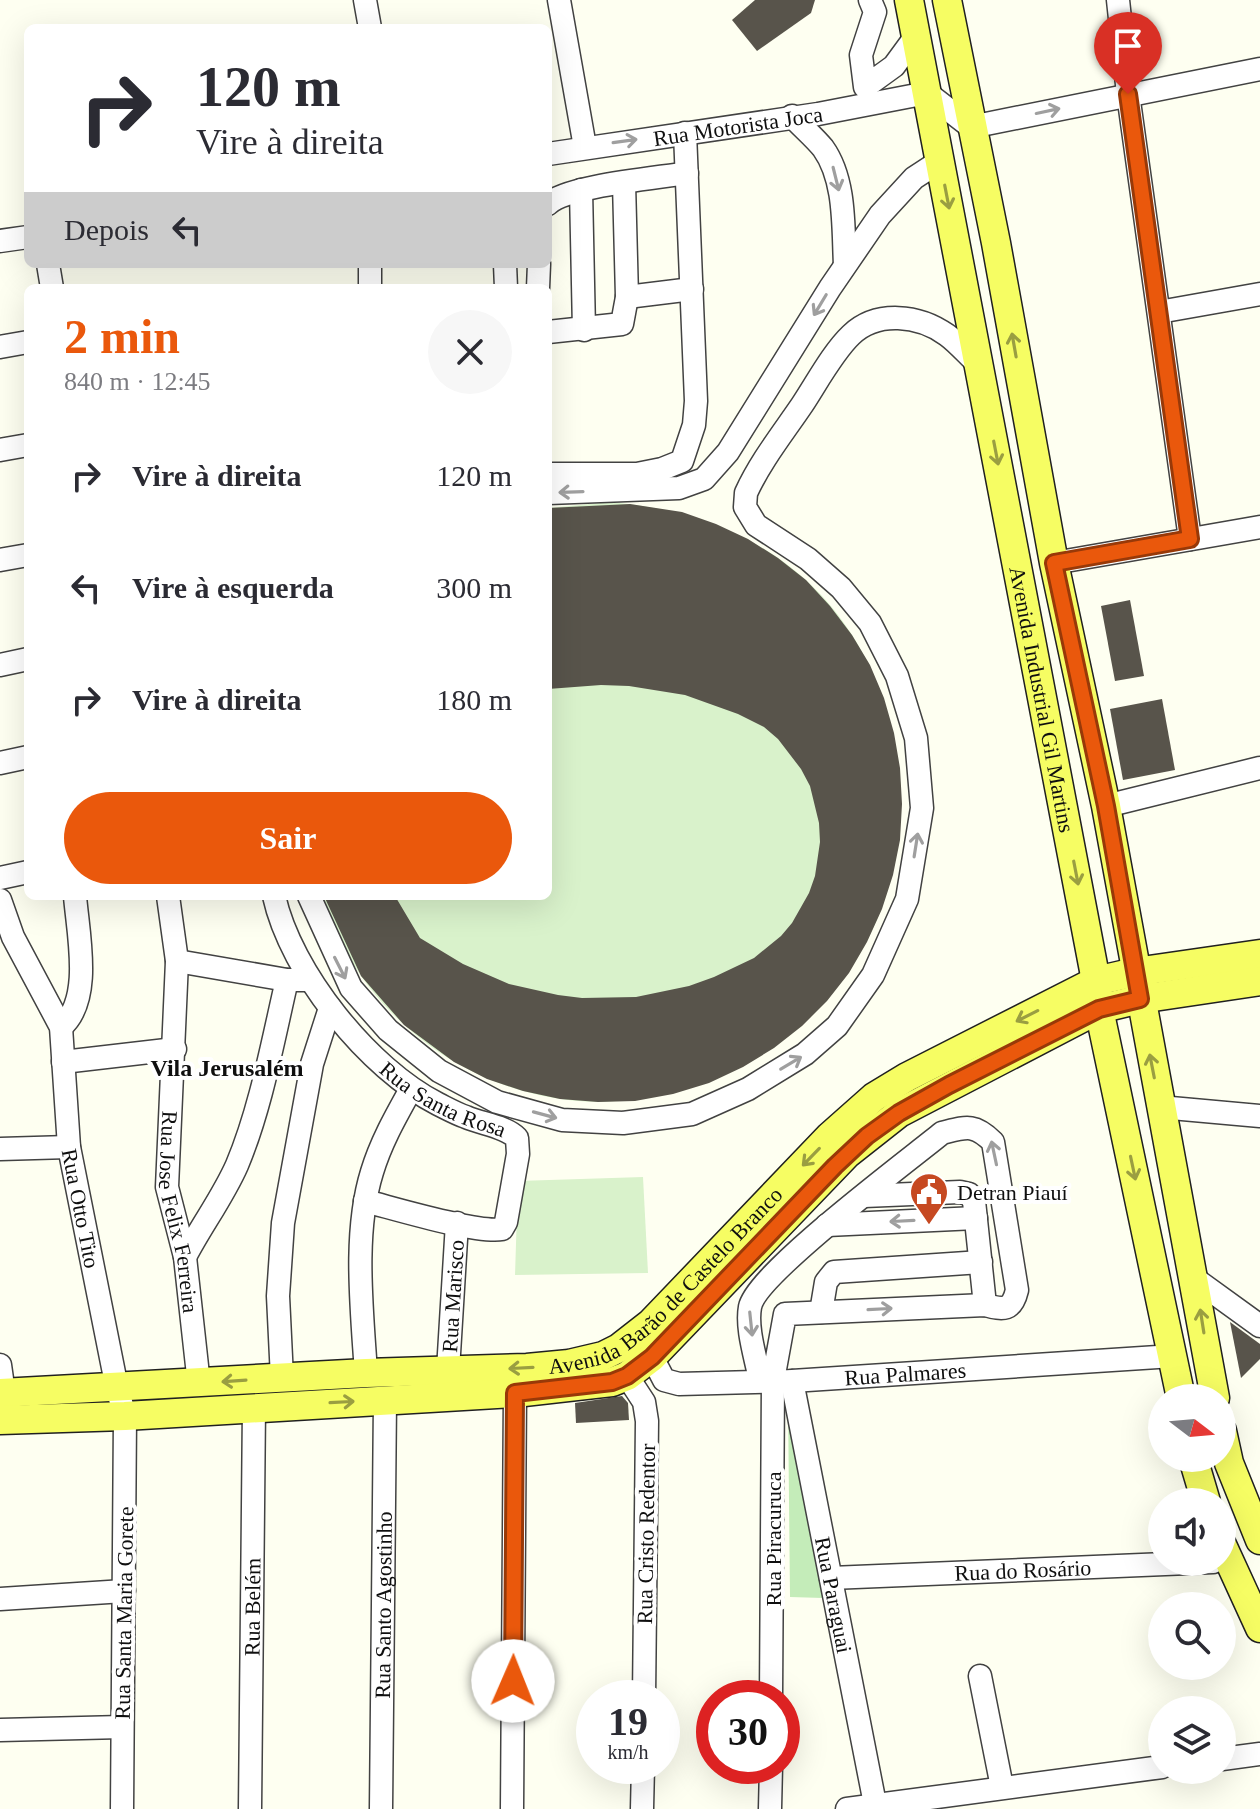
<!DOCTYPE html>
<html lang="pt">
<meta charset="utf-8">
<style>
body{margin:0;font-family:"Times New Roman",serif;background:#f7f7f7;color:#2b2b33;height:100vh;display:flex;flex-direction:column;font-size:30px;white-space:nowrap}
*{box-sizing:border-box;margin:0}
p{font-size:26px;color:#7c7c81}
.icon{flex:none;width:44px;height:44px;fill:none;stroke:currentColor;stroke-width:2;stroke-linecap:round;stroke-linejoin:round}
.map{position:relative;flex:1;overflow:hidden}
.drawer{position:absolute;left:24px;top:284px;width:528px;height:616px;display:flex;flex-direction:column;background:#fff;border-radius:12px;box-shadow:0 8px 32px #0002}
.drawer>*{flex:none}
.top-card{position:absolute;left:24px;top:24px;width:528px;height:244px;border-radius:12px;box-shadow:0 8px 32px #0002;background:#fff;color:#2b2b33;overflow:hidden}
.needle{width:52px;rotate:106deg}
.tools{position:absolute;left:1148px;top:1384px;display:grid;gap:16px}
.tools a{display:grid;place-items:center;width:88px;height:88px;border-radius:50%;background:#fff;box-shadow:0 8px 32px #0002;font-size:40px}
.speed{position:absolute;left:576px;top:1680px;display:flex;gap:16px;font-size:40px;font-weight:700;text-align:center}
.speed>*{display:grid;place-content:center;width:104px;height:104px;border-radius:50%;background:#fff;box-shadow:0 8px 32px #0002;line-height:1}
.speed small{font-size:20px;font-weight:400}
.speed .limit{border:12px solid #d22;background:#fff;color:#111}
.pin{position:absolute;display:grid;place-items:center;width:68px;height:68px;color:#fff;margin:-82px -34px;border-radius:50% 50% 50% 0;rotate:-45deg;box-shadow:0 0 8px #0007}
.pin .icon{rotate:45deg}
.me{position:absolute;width:88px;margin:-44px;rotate:1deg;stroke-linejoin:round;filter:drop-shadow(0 0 6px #0008)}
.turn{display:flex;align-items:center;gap:28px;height:168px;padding:0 40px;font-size:36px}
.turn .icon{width:104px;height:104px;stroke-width:2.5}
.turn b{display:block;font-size:56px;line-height:68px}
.then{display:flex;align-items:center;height:76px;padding:0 40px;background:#0003;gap:16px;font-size:30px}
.round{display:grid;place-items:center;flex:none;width:84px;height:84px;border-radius:42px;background:#f7f7f7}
.head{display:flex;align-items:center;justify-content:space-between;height:136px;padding:0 40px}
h1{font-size:48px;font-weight:700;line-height:60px;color:#ea580c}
.action{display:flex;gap:16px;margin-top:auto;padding:16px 40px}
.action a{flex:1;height:92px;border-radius:48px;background:#ea580c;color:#fff;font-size:32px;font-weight:700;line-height:92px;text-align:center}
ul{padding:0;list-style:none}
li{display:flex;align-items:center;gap:24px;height:112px;padding:0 40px}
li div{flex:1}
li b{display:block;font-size:30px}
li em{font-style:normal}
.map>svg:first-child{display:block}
</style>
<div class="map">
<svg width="1260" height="1809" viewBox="0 0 1260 1809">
<rect width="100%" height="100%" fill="#fefff1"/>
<polygon fill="#c4ecb9" points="788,1402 823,1598 790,1597"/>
<g fill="#d9f2cb">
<path d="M611 502C712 511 804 553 857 643 960 818 874 1042 675 1091 615 1106 566 1106 507 1086 453 1067 405 1033 370 988 348 961 335 928 321 896H548V508Z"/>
<polygon points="643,1177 648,1273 515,1275 518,1181"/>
</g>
<g fill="#58544b">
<polygon points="755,0 815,0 811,13 757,51 732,20"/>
<polygon points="630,504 682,512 716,524 748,539 778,558 806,580 830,606 852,635 870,665 884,698 894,733 900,768 902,804 900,840 893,875 882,909 867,942 849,973 827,1001 802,1026 774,1048 743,1067 709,1083 673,1094 635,1101 598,1102 560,1099 523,1091 487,1079 454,1062 404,1025 361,976 324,896 395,896 420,938 463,964 509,984 558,995 582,998 636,997 689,986 714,977 754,958 781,936 792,923 809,893 815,876 820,842 819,823 810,786 801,769 778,739 764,727 738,714 685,695 629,686 601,685 548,689 548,508"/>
<polygon points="1130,600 1144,676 1115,681 1101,606"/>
<polygon points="1162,699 1175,770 1123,780 1110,709"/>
<polygon points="1230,1322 1260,1344 1260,1359 1241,1378"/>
<polygon points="622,1396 628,1403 629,1420 576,1423 575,1403"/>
</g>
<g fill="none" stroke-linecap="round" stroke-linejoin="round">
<defs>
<g id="minor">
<polyline points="365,0 370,28"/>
<polyline points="559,0 585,147"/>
<polyline points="870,0 875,12 861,55 865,87 894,66 916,36"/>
<polyline points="1118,0 1128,94 1190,539"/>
<path d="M792 116C802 127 814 137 823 148 846 180 843 228 845 265"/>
<path id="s1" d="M548 154 818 114 927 93 971 127 1260 69"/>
<polyline points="581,190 584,330"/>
<path d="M548 204C566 186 658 178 687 173"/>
<polyline points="0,241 28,237"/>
<polyline points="48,264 52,288"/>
<polyline points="505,264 506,288"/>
<polyline points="370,288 370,264"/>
<polyline points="538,288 539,264"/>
<polyline points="627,297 692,289"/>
<polyline points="1159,312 1260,294"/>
<polyline points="548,332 622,324 627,297 624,183"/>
<polyline points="0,347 28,342"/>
<polyline points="0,450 28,445"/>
<polyline points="548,474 637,474 662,469 682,461 694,425 696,401 685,133"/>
<polyline points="548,493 679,488 704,479 728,452 830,288 880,215 914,178 940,161"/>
<polyline points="0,560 28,555"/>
<polyline points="1054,563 1260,527"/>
<polyline points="0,665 28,659"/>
<polyline points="0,763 28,757"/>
<polyline points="1106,806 1260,768"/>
<polyline points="0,878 28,872"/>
<path id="s2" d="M168 896 177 961 167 1187 185 1257 199 1384"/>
<path id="s3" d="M274 896C291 973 369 1069 438 1104 448 1109 457 1114 466 1117 482 1124 505 1126 517 1138L518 1154 506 1222 502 1229C478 1234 393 1208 365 1201"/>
<path d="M309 896 351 988 388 1030 439 1071 497 1102 562 1120 623 1123 692 1114 748 1089 805 1054 837 1026 873 975 907 899 922 808 916 738 897 676 870 623 841 588 808 559 756 525 745 507 746 493C760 462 783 433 802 405 816 384 833 352 851 335 877 310 919 315 947 335 958 343 968 355 978 364"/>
<path id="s4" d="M0 900 13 937 61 1027 69 1147 117 1388 125 1416 122 1809"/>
<polyline points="177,961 287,980"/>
<path d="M61 1027C93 1000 78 934 75 896"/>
<polyline points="63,1062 175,1049"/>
<polyline points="1160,1107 1260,1116"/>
<polyline points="0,1149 69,1147"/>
<polyline points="864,1196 960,1192 969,1194 974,1201 985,1305"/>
<polyline points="827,1225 976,1218"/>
<path d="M185 1257C201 1226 223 1197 237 1165 261 1108 273 1040 287 980H309"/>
<polyline points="1195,1279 1260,1326"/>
<polyline points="821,1312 826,1282 834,1272 981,1262"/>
<path id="s5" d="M652 1357 664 1380 679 1384 792 1381 1173 1356"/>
<polyline points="0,1365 4,1393"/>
<path id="s6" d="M448 1370 457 1223"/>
<path d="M366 1373C362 1310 353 1233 372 1172 381 1142 396 1116 411 1089"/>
<polyline points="627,1376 644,1402 647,1421 644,1698"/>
<polyline points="282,1378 278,1296 283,1223 312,1064 330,1008"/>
<path d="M760 1380C756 1358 746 1329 750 1307 756 1274 909 1160 942 1133 966 1127 974 1123 993 1142L1017 1290C1012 1311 1004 1310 985 1305L785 1314 773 1380 771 1698"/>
<path id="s7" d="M792 1381 876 1809"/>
<path id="s8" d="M831 1578 1213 1562"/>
<polyline points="0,1599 124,1591"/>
<polyline points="980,1676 1002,1787"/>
<polyline points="0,1730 122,1727"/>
<polyline points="1222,1759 1260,1754"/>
<path id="s9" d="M250 1809 254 1406"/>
<path id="s10" d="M381 1809 385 1400"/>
<polyline points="512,1809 515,1393"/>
<polyline points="642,1809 643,1766"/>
<polyline points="770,1809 771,1766"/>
<polyline points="847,1809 1162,1767"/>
</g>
<g id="major">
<path id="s11" d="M909 0 1096 981 1099 1009 1181 1398"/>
<polyline points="947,0 996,243 1054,563 1106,806 1215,1398"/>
<path id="s12" d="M0 1393 366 1373 527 1368 569 1364 603 1356 619 1348 651 1323 830 1136 874 1097 907 1077 1096 981 1135 972 1260 954"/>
<polyline points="0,1420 125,1416 515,1393 612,1382 627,1376 652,1357 847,1154 899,1113 1099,1009 1140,999 1260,981"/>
<polyline points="1222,1431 1229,1463 1260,1540"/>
<polyline points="1193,1458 1206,1502"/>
<polyline points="1222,1545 1260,1628"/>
</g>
</defs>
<use href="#minor" stroke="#424242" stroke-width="25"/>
<use href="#major" stroke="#202020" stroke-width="31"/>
<use href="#minor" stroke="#fff" stroke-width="22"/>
<use href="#major" stroke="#f6fd63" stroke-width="28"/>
</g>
<defs><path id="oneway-shaft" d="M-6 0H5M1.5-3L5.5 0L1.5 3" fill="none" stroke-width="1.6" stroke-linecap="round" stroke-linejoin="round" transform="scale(2)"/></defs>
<g stroke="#9f9f9f">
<use href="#oneway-shaft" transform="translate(1048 111) rotate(-12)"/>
<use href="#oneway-shaft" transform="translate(625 141) rotate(-8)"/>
<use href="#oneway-shaft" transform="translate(836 179) rotate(76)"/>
<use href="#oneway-shaft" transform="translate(820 305) rotate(121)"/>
<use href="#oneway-shaft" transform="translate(571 492) rotate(178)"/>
<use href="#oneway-shaft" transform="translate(916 845) rotate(-81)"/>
<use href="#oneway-shaft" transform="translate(340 968) rotate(63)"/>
<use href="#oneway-shaft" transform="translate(791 1063) rotate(-31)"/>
<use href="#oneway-shaft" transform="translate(545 1115) rotate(15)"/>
<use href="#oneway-shaft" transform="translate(994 1153) rotate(-102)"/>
<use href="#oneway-shaft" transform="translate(902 1221) rotate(177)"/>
<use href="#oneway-shaft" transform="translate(880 1309) rotate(-3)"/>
<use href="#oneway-shaft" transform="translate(751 1324) rotate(84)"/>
</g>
<g stroke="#9a9e41">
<use href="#oneway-shaft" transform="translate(947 197) rotate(79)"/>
<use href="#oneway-shaft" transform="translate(1014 345) rotate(-100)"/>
<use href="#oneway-shaft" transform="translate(996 453) rotate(79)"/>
<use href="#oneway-shaft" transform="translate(1076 873) rotate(79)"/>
<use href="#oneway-shaft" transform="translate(1027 1016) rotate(153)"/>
<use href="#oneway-shaft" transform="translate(1152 1066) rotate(-101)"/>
<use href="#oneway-shaft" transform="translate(811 1157) rotate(134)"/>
<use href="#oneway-shaft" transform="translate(1133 1168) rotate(78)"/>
<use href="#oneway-shaft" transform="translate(1202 1321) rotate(-99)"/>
<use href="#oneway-shaft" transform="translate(521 1368) rotate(177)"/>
<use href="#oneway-shaft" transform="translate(234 1381) rotate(176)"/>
<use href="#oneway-shaft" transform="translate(342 1402) rotate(-3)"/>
</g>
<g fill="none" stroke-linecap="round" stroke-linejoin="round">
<defs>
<polyline id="route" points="513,1681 515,1393 612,1382 627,1376 652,1357 835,1166 867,1136 899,1113 949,1085 1099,1009 1140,999 1106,806 1054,563 1190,539 1128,94"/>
</defs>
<use href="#route" stroke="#983908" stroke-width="20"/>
<use href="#route" stroke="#ea580c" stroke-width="14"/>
</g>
<defs>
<symbol id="civic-pin" viewBox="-11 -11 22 30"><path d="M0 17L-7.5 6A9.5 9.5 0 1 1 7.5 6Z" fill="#c64921" stroke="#fff"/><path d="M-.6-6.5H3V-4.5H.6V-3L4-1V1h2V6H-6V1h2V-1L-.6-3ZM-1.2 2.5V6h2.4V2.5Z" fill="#fff"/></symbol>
</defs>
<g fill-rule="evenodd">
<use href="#civic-pin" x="907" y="1170" width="44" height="60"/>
</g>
<g text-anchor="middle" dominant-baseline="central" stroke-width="8" stroke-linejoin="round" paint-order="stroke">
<g font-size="22" fill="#0f0f0f" stroke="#fff">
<text stroke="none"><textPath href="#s1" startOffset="192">Rua Motorista Joca</textPath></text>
<text stroke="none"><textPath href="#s11" startOffset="712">Avenida Industrial Gil Martins</textPath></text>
<text stroke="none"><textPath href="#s3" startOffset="274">Rua Santa Rosa</textPath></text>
<text stroke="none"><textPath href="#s4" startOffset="324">Rua Otto Tito</textPath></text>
<text stroke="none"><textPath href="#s2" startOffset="318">Rua Jose Felix Ferreira</textPath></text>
<text stroke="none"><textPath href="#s12" startOffset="698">Avenida Barão de Castelo Branco</textPath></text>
<text stroke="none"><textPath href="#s6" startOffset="74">Rua Marisco</textPath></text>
<text stroke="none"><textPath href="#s5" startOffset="268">Rua Palmares</textPath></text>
<text transform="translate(646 1534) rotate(-89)">Rua Cristo Redentor</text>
<text transform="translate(773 1539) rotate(-90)">Rua Piracuruca</text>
<text stroke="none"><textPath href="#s8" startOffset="192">Rua do Rosário</textPath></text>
<text stroke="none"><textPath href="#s7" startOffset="218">Rua Paraguai</textPath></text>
<text stroke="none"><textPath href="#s10" startOffset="204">Rua Santo Agostinho</textPath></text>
<text stroke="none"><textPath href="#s9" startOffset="202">Rua Belém</textPath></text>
<text transform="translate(124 1613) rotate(-89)">Rua Santa Maria Gorete</text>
</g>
<g font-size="22" fill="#0f0f0f" stroke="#fff" text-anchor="start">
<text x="957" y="1192">Detran Piauí</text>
</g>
<g font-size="24" font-weight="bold" fill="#0f0f0f" stroke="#fff">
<text x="227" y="1068">Vila Jerusalém</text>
</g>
</g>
</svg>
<div class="tools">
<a><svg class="needle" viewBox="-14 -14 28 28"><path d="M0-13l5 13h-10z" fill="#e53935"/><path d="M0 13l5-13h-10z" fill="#7c7c81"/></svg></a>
<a><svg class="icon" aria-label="sound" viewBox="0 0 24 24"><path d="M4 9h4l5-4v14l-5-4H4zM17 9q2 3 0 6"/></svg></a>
<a><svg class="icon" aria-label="search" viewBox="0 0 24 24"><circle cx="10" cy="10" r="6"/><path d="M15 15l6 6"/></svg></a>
<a><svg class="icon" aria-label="layers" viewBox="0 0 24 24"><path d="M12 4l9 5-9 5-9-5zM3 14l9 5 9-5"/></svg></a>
</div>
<div class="speed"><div>19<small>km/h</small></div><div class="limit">30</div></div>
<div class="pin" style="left:1128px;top:94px;background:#d93025"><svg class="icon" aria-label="arrive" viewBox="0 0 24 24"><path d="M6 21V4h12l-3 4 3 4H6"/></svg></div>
<svg class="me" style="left:513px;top:1681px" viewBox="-20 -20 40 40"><circle r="19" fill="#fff"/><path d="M0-13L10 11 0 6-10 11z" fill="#ea580c"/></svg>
<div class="top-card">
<div class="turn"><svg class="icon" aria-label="right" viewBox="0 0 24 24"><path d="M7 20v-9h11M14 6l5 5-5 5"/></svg><div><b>120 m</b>Vire à direita</div></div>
<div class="then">Depois<svg class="icon" aria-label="left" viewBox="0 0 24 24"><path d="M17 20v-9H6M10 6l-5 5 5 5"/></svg></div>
</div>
<section class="drawer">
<div class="head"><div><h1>2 min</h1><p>840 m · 12:45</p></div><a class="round"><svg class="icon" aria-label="close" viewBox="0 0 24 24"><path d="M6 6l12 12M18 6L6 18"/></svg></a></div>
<ul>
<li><svg class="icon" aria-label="right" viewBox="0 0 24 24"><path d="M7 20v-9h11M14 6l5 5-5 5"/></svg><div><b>Vire à direita</b></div><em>120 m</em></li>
<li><svg class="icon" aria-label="left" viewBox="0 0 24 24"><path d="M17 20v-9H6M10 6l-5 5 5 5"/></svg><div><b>Vire à esquerda</b></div><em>300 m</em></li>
<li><svg class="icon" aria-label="right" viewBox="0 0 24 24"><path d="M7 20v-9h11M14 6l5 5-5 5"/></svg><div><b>Vire à direita</b></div><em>180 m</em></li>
</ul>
<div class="action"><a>Sair</a></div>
</section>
</div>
